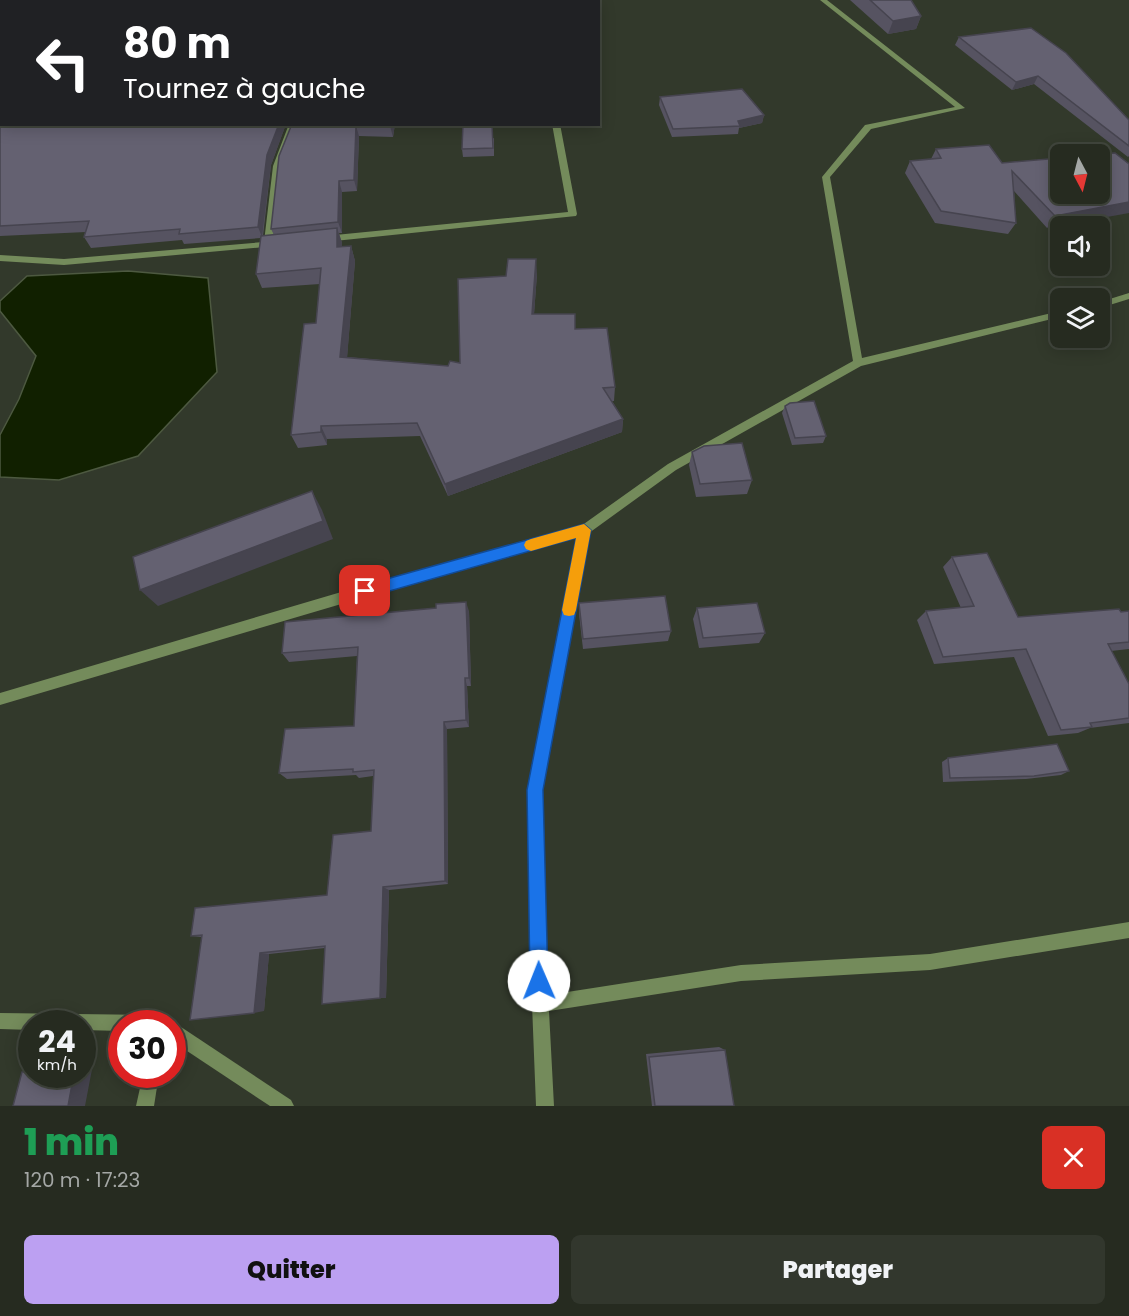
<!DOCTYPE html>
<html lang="fr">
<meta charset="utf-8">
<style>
body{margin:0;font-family:Poppins,sans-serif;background:#32372d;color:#f1f3f6;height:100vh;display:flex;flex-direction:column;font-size:22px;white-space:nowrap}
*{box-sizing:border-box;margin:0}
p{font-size:20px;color:#a4a7a5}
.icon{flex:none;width:33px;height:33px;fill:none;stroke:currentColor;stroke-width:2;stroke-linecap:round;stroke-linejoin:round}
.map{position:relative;height:1106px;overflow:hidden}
.drawer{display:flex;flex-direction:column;background:#262b20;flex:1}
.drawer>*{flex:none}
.guide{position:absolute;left:0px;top:0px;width:600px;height:126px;box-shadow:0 3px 15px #0003,0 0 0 2px #42473e;background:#202124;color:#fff;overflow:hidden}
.needle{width:39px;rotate:173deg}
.tools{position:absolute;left:1050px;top:144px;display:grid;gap:12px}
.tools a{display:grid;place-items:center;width:60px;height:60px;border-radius:9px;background:#262b20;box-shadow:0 3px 15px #0003,0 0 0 2px #42473e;font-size:30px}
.speed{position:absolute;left:18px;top:1010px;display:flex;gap:12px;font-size:30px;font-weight:700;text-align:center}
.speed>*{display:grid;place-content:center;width:78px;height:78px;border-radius:50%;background:#262b20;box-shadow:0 3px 15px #0003,0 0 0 2px #42473e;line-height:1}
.speed small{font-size:15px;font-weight:400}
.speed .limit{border:9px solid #d22;background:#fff;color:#111}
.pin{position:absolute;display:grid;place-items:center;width:51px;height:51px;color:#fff;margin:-26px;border-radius:12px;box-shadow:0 3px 9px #0006}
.me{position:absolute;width:66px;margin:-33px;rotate:359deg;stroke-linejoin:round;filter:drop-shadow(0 0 4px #0008)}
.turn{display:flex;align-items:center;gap:21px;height:126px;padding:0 24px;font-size:27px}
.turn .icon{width:78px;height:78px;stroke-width:2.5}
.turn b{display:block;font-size:42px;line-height:51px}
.round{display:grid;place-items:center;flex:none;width:63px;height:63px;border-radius:9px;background:#32372d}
.head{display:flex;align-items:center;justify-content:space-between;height:102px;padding:0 24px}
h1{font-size:36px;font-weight:800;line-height:45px;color:#1e9e55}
.cta{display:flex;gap:12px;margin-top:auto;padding:12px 24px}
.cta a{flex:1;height:69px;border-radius:9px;background:#bca0f2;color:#111;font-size:24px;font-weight:800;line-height:69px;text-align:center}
.cta a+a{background:#32372d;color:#f1f3f6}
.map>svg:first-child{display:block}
</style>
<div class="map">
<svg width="1129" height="1106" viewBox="0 0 1129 1106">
<rect width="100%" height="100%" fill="#32392b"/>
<polygon fill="#112000" stroke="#4d5940" stroke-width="1.5" points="128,271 208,278 217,372 138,456 59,480 0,477 0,435 19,399 36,356 0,311 0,301 27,276"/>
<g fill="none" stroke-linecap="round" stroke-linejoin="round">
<g fill="#748b5b" fill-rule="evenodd">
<polygon points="206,0 212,0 205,2"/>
<rect x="525" y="0" width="6" height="2"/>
<polygon points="820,0 827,0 965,108 871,129 830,177 862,358 1060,311 1060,317 861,366 676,470 589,533 542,790 548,995 741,965 930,954 1129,922 1129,938 930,970 741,981 549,1011 554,1106 536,1106 532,1004 528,790 577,537 365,597 0,705 0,693 365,585 581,526 668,464 853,361 822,177 865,125 955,107"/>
<polygon points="289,124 297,124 281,166 273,241 277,242 277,246 64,265 0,261 0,255 64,259 264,242 273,166"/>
<polygon points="552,124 560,124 577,214 576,216 325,242 320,239 325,236 568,212"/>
<polygon points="1129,293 1129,299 1100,308 1100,302"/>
<polygon points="0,1013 152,1015 158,1017 160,1023 122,1023 122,1031 82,1030 82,1023 32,1023 32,1030 0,1029"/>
<polygon points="171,1023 172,1023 178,1025 291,1100 294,1106 270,1106 172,1041"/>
<polygon points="143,1074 159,1074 154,1106 136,1106"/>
</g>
<g fill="#afe07a" fill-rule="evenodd">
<polygon points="406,0 433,0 405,2"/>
<rect x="0" y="24" width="2" height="6"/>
</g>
</g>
<g fill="#565361">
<polygon points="850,0 911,0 921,16 916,29 888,34"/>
<polygon points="959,37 1129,120 1129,156 1128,157 1034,84 1012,90 955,45"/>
<polygon points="0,40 2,124 286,124 271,165 263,236 274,235 271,229 292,124 395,124 393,137 359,136 357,191 342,192 342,233 339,233 342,243 342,247 351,246 355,261 347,357 448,366 460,363 537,274 534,314 575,329 615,387 614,401 612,401 623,419 622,432 448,496 420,436 327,439 327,445 298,448 291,435 316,323 320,284 262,288 256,274 261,238 184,244 182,240 91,248 84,237 86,232 0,236"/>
<polygon points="660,97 764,115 762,123 739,128 738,134 672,137 659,105"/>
<polygon points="494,138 494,156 463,157 462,149"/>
<polygon points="936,149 1002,163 1100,194 1047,228 1014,191 1016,223 1008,234 935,223 905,173 910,161 931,159"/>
<polygon points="785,406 826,436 823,443 792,445 782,413"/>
<polygon points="692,452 752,480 747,494 696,497 689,465"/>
<polygon points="952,557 1018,617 1129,611 1129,649 1111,651 1129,684 1129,723 1090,728 1078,733 1048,736 1014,657 934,664 917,620 926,611 961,608 943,567"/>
<polygon points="579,603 671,631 668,641 583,649 579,614"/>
<polygon points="697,608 765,633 759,643 699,648 693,619"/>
<polygon points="469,611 471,686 467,686 469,727 447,729 448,884 389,890 386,998 325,948 269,954 264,1011 201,937 191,936 327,895 371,831 373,776 359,778 356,775 287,779 279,773 354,726 357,656 289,662 282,653"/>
<polygon points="948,758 1069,771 1061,775 1026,779 943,782 942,762"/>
<polygon points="719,1047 725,1050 734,1106 652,1106 646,1054"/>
</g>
<g fill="#46444f">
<polygon points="921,16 916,29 888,34 893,21"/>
<polygon points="1038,76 1034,84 1012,90 1016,82"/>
<polygon points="764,115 762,123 739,128 740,126 738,121"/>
<polygon points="279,124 286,124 271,165 262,237 258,227 267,155"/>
<polygon points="391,124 395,124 393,137 390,126"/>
<polygon points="356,126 359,136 357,191 354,180"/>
<polygon points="339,181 342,192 342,233 338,222"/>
<polygon points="1129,202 1129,213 1047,228 1055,216"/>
<polygon points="337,228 342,243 342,262 337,247"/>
<polygon points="351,246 355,261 346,371 340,357"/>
<polygon points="536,259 537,274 533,328 532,314"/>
<polygon points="623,419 622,432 448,496 445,484"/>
<polygon points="321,426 327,439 327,445 321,432"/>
<polygon points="312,491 322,510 333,539 158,606 140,590"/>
<polygon points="466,602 469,611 471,686 469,678"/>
<polygon points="465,678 467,686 469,727 466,720"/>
<polygon points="444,722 447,729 448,884 445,881"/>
<polygon points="383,887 389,890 386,998 380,998"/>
<polygon points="260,953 269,954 264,1011 254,1013"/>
<polygon points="93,1064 85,1106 68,1106 74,1074 82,1074 82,1066"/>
</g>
<g fill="#646171" stroke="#46444f" stroke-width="1.5">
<polygon points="485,0 517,0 517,2 486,2"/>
<polygon points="870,0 911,0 921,16 893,21"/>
<polygon points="1031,28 1066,53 1129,120 1129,146 1038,76 1016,82 959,37"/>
<polygon points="0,40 2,40 2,124 279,124 267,155 258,227 179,234 180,229 84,237 89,221 0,226"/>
<polygon points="742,89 764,115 738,121 740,126 673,129 660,97"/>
<polygon points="292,124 391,124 390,126 356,126 354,180 339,181 338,222 271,229 279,156"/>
<polygon points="463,124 492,124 493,148 462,149"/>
<polygon points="989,145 1002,163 1060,158 1060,194 1100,194 1100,154 1095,154 1115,153 1129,164 1129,202 1055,216 1012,171 1016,223 941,211 910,161 941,158 936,149"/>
<polygon points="337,228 337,247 351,246 340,357 448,366 450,361 460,363 458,279 506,276 508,259 536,259 532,314 575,314 575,329 607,328 615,387 603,388 623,419 445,484 417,423 321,426 321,432 291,435 304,324 316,323 321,268 256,274 261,236"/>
<polygon points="814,401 826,436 795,438 785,406 790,403"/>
<polygon points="742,443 752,480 700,484 692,452 704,446"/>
<polygon points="312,491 323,521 140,590 133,557"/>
<polygon points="987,553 1018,617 1119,609 1121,612 1129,611 1129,642 1108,644 1129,684 1129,718 1090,723 1092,727 1061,730 1026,649 943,657 926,611 974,606 952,557"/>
<polygon points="665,596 671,631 583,639 579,603"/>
<polygon points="466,602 469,678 465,678 466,720 444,722 445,881 383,887 380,998 322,1004 325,946 260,953 254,1013 190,1020 202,935 191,936 195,908 327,895 333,835 371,831 374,770 353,772 353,769 279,773 285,729 354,726 358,647 282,653 285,622 436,608 436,604"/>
<polygon points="757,603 765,633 703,638 697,608"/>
<polygon points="1057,744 1069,771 1034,776 950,778 948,758"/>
<polygon points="725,1050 734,1106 655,1106 649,1057"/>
<polygon points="32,1071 32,1074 74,1074 68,1106 13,1106 22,1072"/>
</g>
<polygon fill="#1a73e8" stroke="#114b97" stroke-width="1.5" points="584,524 591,530 543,790 548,981 546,987 539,990 533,987 530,981 527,790 576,538 365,598 360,596 358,591 360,587 365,585"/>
<polygon fill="#f59e0b" points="584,524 591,530 576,610 574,615 569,616 564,615 562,610 576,538 531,551 526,549 524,545 526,541 531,539"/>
</svg>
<div class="tools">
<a><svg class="needle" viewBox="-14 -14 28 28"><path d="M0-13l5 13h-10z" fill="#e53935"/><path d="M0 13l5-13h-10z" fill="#a4a7a5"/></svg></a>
<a><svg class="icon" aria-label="sound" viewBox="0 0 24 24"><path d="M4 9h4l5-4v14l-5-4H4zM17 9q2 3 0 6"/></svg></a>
<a><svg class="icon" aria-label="layers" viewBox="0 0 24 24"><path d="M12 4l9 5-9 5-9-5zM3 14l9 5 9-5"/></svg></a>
</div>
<div class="speed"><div>24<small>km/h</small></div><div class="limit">30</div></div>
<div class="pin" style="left:365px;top:591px;background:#d93025"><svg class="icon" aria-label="arrive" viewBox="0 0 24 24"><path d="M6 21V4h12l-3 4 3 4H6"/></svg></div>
<svg class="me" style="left:539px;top:981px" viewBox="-20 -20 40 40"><circle r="19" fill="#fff"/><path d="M0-13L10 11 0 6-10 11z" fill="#1a73e8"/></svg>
<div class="guide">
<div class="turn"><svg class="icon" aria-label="left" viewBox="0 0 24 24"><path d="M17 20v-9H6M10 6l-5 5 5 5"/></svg><div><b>80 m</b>Tournez à gauche</div></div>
</div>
</div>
<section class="drawer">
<div class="head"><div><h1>1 min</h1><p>120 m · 17:23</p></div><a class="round" style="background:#d93025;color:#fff"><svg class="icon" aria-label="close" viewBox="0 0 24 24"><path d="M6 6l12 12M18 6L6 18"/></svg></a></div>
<div class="cta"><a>Quitter</a><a>Partager</a></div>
</section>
